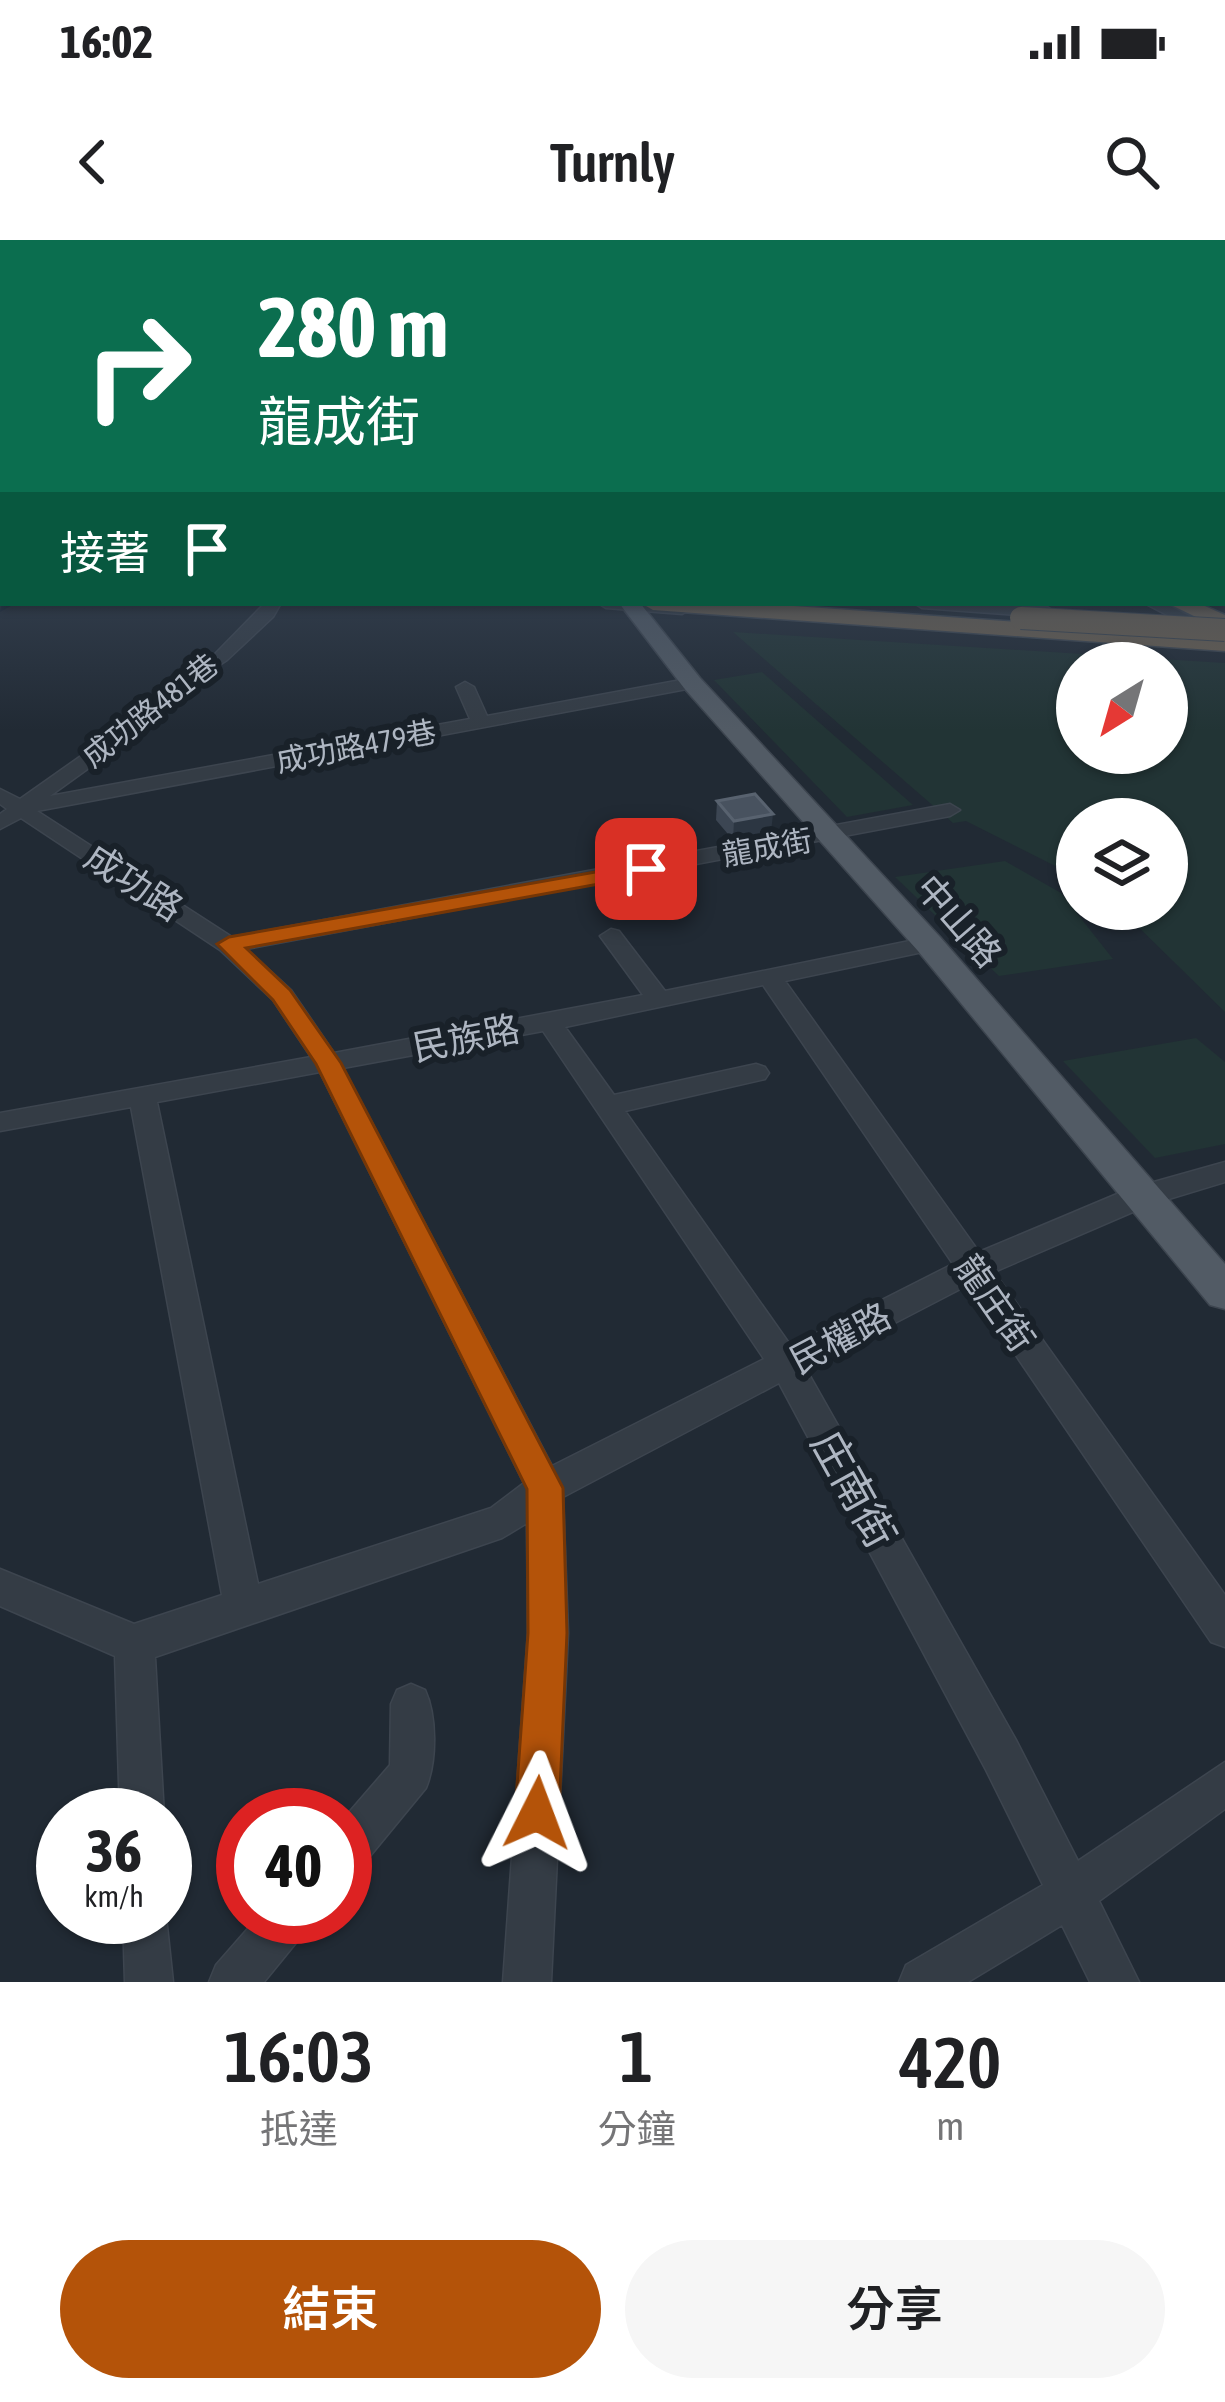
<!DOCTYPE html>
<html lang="zh-TW">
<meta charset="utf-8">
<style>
body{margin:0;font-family:"Asap Condensed","Noto Sans TC",sans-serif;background:#f6f6f6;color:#202124;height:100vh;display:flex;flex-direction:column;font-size:45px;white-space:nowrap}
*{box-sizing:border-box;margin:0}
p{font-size:39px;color:#757577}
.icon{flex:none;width:66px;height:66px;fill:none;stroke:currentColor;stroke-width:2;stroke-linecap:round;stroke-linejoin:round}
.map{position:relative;height:1742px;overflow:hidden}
.panel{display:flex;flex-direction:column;background:#fff;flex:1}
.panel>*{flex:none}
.hud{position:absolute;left:0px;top:0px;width:1227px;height:366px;box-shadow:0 3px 9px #0004;background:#0b6e4f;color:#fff;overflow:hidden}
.needle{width:78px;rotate:217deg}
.buttons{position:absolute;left:1056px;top:402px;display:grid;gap:24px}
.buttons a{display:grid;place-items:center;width:132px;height:132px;border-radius:50%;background:#fff;box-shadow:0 3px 9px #0004;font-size:60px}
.speed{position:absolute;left:36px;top:1548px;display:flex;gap:24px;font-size:60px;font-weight:700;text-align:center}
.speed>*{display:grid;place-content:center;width:156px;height:156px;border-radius:50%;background:#fff;box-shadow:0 3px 9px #0004;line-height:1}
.speed small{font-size:30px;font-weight:400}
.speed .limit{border:18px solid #d22;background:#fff;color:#111}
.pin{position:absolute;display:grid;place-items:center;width:102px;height:102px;color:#fff;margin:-51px;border-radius:24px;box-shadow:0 6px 18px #0006}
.me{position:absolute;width:132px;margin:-66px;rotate:3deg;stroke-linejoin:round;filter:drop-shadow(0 0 9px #0008)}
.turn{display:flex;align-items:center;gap:42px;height:252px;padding:0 60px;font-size:54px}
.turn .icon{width:156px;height:156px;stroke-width:2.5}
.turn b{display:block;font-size:84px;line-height:102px}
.then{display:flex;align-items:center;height:114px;padding:0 60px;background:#0003;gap:24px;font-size:45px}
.eta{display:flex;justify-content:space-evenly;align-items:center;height:204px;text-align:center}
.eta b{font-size:72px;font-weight:600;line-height:84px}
.primary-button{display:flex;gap:24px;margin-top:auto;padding:24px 60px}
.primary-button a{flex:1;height:138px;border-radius:72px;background:#b45309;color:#fff;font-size:48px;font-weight:600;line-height:138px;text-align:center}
.primary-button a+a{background:#f6f6f6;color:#202124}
.status{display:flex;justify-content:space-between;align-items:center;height:84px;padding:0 60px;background:#fff;direction:ltr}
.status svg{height:33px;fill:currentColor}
header{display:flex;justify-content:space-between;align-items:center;height:156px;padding:0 60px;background:#fff;font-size:54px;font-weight:600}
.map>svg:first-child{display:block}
</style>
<div class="status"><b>16:02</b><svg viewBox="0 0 49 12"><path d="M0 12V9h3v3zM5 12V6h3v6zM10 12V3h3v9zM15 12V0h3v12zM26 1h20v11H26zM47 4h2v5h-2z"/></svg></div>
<header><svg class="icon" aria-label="back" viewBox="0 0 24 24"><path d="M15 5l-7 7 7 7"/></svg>Turnly<svg class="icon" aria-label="search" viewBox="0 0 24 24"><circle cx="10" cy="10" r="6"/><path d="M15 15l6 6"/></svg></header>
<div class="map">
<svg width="1225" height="1742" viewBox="0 0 1225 1742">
<rect width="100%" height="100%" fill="#212a34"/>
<g fill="#223435" fill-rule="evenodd">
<path d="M733 392 1225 423V772L1120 669H1167V579H1077V637L966 581 953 583ZM1077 423H1167V513H1077Z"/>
<polygon points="762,432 913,565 847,577 714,440"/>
<polygon points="1005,621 1061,653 1113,719 999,736 895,637"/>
<polygon points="1196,798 1225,822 1225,904 1155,918 1063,821"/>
</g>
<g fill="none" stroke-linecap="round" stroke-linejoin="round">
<polygon fill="#152130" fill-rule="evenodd" points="3,355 3,363 16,363 0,372"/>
<defs>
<g id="minor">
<rect x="0" y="296" width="3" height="8"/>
<path d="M265 363H281L273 377 227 420 189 445 161 476 50 556 470 479 456 447 465 442 474 447 487 476 692 438 700 443 692 448 37 571 232 697 950 564 960 570 950 576 246 709 291 750 334 813 643 755 600 696 611 689 619 691 665 751 929 697 937 699 941 704 937 709 785 741 979 1012 1129 949 1225 922V942L1149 965 994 1032 1225 1355V1407L1211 1402 968 1045 806 1129 1016 1500 1078 1621 1225 1522V1569L1099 1661 1139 1742H1090L1062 1685 968 1742H899L906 1725 1043 1645 986 1530 779 1143 563 1257 568 1393 551 1742H503L528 1393 527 1283 502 1298 155 1417 164 1575H120L115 1416 0 1366V1329L134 1384 222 1355 131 867 0 891V873L311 817 273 760 220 710 21 578 0 589V574L7 569 0 564V549L20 559 149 468 177 437 215 414ZM763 745 953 1024 791 1106 625 871 765 839 769 833 765 827 756 824 614 855 565 787ZM543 791 764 1119 552 1226 343 828ZM320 832 524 1243 491 1268 258 1344 157 862Z"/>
<polygon points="598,363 664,363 690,369 682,374 606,368"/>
<polygon points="914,363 1047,367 1055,372 1047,377 922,368"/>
<polygon points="1144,363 1164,363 1216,390 1202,393"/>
<path d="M411 1444 425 1450C437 1476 437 1521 426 1548L361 1627 345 1633V1577L390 1525 391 1464 397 1450Z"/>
<polygon points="165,1667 173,1742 125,1742 123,1677 165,1677"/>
<polygon points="258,1677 311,1677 304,1693 264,1742 209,1742 216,1725"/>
</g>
<polygon id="major" points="619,363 640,363 700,438 940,697 1225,1024 1225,1069 1210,1065 918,711 684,448"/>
<g id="highway">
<rect x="0" y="311" width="3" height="14"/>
<polygon points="641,363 752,363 1225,397 1225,411 653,370"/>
<polygon points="1167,363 1198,363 1225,375 1225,391"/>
</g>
</defs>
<use href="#minor" stroke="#3d454f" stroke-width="3"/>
<use href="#major" stroke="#3d454f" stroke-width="3"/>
<use href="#highway" stroke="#3e464f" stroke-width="3"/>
<use href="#minor" fill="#343c45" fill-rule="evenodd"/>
<use href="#major" fill="#525b65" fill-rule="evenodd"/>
<use href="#highway" fill="#6b6051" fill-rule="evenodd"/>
<defs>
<polyline id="highway-bridge" points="1021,378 1225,390"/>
</defs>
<use href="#highway-bridge" stroke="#3e464f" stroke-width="24" stroke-linecap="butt"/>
<use href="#highway-bridge" stroke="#6b6051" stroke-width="22"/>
</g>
<polygon fill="#3c4653" points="717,561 771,592 733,600 716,580"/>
<polygon fill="#2c3642" points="773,574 771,592 733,600 734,581"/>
<polygon fill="#48525f" stroke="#58626f" stroke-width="3" points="755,554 773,574 734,581 717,561"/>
<linearGradient id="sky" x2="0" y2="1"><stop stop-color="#12171d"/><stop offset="0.5" stop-color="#3d4a5c"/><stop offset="1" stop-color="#3d4a5c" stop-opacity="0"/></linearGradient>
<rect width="1225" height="491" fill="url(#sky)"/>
<polygon fill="#b45309" stroke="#753606" stroke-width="3" points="646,623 654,625 654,634 246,708 290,750 341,823 563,1248 567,1393 559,1573 552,1588 537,1595 521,1588 515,1573 528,1393 527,1249 316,824 273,760 217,704 229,697"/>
<g text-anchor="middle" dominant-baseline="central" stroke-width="12" stroke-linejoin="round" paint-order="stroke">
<g font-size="30" fill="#aeb6c2" stroke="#192129">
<text transform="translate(150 470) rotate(-38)">成功路481巷</text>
<text transform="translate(356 506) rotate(-11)">成功路479巷</text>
<text transform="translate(767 607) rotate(-10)">龍成街</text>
</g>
<g font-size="36" fill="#aeb6c2" stroke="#192129">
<text transform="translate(134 642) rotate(33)">成功路</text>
<text transform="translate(959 681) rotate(49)">中山路</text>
<text transform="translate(466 798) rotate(-11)">民族路</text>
<text transform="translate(995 1063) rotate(55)">龍庄街</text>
<text transform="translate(840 1098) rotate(-28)">民權路</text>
</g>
<g font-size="42" fill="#aeb6c2" stroke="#192129">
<text transform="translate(854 1249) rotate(61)">庄南街</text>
</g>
</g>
</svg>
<div class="buttons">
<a><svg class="needle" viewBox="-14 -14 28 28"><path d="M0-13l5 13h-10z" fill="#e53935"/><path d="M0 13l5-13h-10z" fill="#757577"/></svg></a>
<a><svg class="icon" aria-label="layers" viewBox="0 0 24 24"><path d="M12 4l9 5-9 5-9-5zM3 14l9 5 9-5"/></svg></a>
</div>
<div class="speed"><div>36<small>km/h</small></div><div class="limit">40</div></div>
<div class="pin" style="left:646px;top:629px;background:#d93025"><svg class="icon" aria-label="arrive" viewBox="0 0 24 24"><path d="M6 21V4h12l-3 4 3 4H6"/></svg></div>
<svg class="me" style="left:537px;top:1573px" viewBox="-20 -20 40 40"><path d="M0-17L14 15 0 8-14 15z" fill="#b45309" stroke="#fff" stroke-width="4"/></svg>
<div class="hud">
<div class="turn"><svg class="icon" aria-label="right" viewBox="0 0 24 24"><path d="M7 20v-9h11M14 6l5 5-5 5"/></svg><div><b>280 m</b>龍成街</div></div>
<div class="then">接著<svg class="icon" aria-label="arrive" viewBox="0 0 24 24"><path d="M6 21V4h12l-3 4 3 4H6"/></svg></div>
</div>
</div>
<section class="panel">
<div class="eta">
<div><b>16:03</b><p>抵達</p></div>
<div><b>1</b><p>分鐘</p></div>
<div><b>420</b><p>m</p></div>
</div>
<div class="primary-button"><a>結束</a><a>分享</a></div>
</section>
